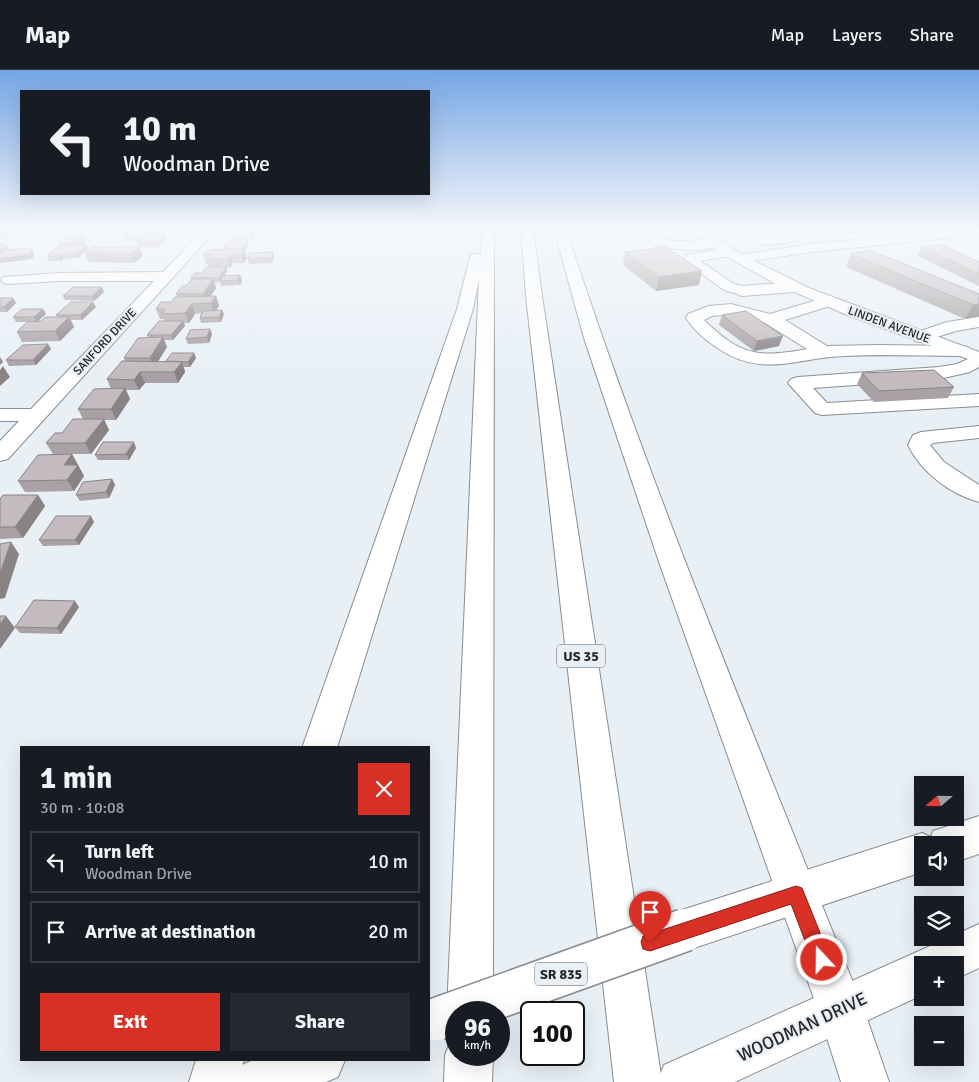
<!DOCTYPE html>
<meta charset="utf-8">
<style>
body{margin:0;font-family:Signika,sans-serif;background:#242831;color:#f1f3f6;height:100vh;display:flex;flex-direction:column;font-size:19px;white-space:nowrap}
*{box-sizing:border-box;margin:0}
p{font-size:16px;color:#9ea1a6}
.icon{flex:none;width:28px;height:28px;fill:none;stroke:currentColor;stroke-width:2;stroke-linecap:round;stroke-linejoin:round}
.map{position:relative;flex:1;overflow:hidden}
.details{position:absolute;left:20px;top:676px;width:410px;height:315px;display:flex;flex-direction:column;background:#171b24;border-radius:0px;box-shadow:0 5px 20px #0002}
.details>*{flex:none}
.guide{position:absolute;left:20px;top:20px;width:410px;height:105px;border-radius:0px;box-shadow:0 5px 20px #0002;background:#171b24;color:#f1f3f6;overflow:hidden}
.needle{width:32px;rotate:250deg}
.fabs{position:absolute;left:914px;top:706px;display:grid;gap:10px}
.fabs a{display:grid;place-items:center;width:50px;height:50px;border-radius:0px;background:#171b24;box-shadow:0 5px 20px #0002;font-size:25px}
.speed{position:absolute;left:445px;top:931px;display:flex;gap:10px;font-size:25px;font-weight:700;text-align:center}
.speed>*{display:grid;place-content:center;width:65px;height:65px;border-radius:50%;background:#171b24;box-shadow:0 5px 20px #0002;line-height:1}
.speed small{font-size:12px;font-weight:400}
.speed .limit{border:2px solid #111;border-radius:8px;background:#fff;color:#111}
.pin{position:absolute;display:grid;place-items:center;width:42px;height:42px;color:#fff;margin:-51px -21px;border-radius:50% 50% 50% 0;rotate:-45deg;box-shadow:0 0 5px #0007}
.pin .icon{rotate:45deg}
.me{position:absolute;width:55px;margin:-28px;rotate:339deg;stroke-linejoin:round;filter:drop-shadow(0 0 4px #0008)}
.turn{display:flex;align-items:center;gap:18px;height:105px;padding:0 20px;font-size:22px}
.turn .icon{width:65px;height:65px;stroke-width:2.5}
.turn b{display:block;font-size:35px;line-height:42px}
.round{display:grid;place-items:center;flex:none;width:52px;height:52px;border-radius:0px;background:#242831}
.headline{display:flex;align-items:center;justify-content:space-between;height:85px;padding:0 20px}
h1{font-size:30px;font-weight:800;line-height:38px}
.button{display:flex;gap:10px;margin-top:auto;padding:10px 20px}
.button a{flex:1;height:58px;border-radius:0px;background:#d93025;color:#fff;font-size:20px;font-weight:800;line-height:58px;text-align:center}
.button a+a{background:#242831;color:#f1f3f6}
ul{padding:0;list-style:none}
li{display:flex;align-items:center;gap:15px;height:62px;margin:0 10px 8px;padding:0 10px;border:2px solid #363941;border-radius:0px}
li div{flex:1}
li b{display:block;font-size:19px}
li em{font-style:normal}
header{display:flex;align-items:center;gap:30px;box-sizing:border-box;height:70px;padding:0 25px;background:#171b24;border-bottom:1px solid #363941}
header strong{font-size:24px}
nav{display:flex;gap:28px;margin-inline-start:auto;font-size:18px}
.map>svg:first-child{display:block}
</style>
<header>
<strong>Map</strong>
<nav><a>Map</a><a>Layers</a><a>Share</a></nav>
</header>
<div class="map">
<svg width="979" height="1012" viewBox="0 0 979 1012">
<rect width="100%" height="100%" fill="#e8f0f6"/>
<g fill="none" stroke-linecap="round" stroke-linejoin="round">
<defs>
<g id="minor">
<polygon points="204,159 217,159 8,389 0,391 0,371 19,351 0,351 0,339 31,339 154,211 59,211 8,214 3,213 1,210 3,207 59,203 163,202"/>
<path d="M639 159H652C672 184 708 161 719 173 710 184 664 180 652 173 646 170 642 164 639 159Z"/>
<polygon points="737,159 752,159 767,167 794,164 801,168 794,172 765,175 738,162"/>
<polygon points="962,159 979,159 979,165 811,182 739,193 732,189 739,185 811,174"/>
<polygon points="729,178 734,179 736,182 734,185 700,191 734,214 743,216 794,212 799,214 802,217 799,220 794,222 742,226 737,224 724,220 684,191 686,185"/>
<path d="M827 227 833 229 835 232 833 235 785 250 827 276 876 275 962 276 968 277 971 281 968 285 962 286C923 286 883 284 844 286 794 288 762 309 716 277 704 269 694 260 686 248L688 244 709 236 731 234 770 244ZM731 244 765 253 807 279C758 288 741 286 704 250L712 246Z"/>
<polygon points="979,247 979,257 956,261 921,272 915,271 912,267 915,263 947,252"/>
<polygon points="979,284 979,297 970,302 939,309 813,318 827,333 979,324 979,336 822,345 815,343 788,313 791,309 798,307 939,297 957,294"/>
<path d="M979 356V368L933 373 930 375 944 392 979 415V432C950 424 921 402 908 375L913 365 921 362Z"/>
</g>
<g id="major">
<polygon points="692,159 706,159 742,185 809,218 979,282 979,293 847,245 774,213 722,184"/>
<polygon points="979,746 979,784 955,792 955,775 922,775 922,802 685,881 670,875 664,860 670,845 685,839 922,763 931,767 933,761"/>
<polygon points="979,854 979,898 955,909 955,895 922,895 922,925 735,1012 657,1012 664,995 948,868 955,868 955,865"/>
<polygon points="253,990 345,990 338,1007 326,1012 235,1012 242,995"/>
</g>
<g id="highway">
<polygon points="482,159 494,159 493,942 456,942 456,959 454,958 447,942 479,209 473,239 337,678 302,678 457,239 470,187 472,184 481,184"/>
<polygon points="521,159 533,159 542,226 662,1012 614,1012 526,226"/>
<path d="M554 159H566C652 424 761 681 864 940L889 1012H841L818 940 659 492 584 268Z"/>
<polygon points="456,966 456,985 493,985 492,1012 444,1012 445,985 452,968"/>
<polygon points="196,990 244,990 237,1012 189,1012"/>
</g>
</defs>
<use href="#minor" stroke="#868e93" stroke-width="2"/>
<use href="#major" stroke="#868e93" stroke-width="2"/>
<use href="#highway" stroke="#868e93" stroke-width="2"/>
<use href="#minor" fill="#fff" fill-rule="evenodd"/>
<use href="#major" fill="#fff" fill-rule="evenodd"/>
<use href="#highway" fill="#fff" fill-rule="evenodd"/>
<defs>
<polyline id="major-bridge" points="437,949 685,860"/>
</defs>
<use href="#major-bridge" stroke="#868e93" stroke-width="45" stroke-linecap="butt"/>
<use href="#major-bridge" stroke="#fff" stroke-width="42"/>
</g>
<g fill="#a9a1a5">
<polygon points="0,159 16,162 11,167 0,167"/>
<polygon points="155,159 186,159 184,163 157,164"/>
<polygon points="230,159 267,159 263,166 254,166 252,170 248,170 249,174 245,181 247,188 244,193 233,193 230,198 226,198 227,201 225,206 240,205 242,210 240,215 221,216 220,212 214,213 216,218 211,226 216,226 219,236 216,240 224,244 221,252 201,253 200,248 201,243 195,244 189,253 184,253 185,256 173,270 164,270 167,277 158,291 166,291 194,283 196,288 190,297 184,297 185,302 178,313 145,313 139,320 126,320 130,329 116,350 104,350 109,360 91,384 53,384 46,373 83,349 78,339 111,319 107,309 125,291 124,288 148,268 147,265 165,251 164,249 160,249 156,239 171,232 177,227 176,224 186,216 191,209 191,208 202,203 209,197 208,194 206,194 203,185 223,180 233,170"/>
<polygon points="597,159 631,159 630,164 598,164"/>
<polygon points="825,159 892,159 837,165"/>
<polygon points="147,164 167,168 158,177 139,177 143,186 134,193 88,192 85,183 139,177 137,173 139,171 125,172 124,168"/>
<polygon points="84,166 86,170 81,175 88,179 78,188 63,189 61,191 49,191 47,186 60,175 59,173"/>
<polygon points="922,177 979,192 979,216 918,186"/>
<polygon points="625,182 699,215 656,221 623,195"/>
<polygon points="851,184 979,224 979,246 965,249 846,197"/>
<polygon points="274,186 272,193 249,194 248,189"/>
<polygon points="104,222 94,231 65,230 63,226"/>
<polygon points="0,228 13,228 16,233 7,242 0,242"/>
<polygon points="93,232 96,237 82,250 71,250 74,257 60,271 22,272 17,262 27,252 16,252 13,247 43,239 46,244 38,251 41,251 57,247 56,245"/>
<polygon points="722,245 779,276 754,281 719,255"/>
<polygon points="210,259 212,264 209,273 188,274 186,269"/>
<polygon points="51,279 36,295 9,296 6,290"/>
<polygon points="862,303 954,317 948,328 874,332 857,314"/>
<polygon points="136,378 129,390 98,390 95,385"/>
<polygon points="72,384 84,406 74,421 25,422 18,411"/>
<polygon points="112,409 115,415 109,428 80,431 76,425"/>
<polygon points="38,425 45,436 23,468 0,469 0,429"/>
<polygon points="94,452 79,475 43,476 39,470"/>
<polygon points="79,537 61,564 20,563 15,557"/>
</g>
<g fill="#898386">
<polygon points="13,159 15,159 16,162 11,167 9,163"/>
<polygon points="251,159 252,159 254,166 252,170 250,162"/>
<polygon points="262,159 267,159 263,166"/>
<polygon points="839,159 892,159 837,165"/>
<polygon points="146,161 147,165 144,171 142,167"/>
<polygon points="165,164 167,168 158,177 156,173"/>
<polygon points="84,166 86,170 81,176 79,172"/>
<polygon points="248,170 249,174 245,181 247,188 244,193 241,184 242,179"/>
<polygon points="6,174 8,178 6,184 0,184 0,180"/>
<polygon points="86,175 88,179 78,188 76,184"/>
<polygon points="139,177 143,186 134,193 131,184"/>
<polygon points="31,178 34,182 33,189 0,193 0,189"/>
<polygon points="273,182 274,186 272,193 271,188"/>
<polygon points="61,184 63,189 61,191 59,186"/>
<polygon points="231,185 233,193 230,198 228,189"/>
<polygon points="226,197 227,201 221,211 220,211 219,208"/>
<polygon points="702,201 699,215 656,221 659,207"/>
<polygon points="240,205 242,210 240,215 238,210"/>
<polygon points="213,209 216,218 206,233 203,224"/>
<polygon points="102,217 104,222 94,231 92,226"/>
<polygon points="216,226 219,236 214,243 211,233"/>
<polygon points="13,228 16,233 7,242 4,237"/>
<polygon points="93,232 96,237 82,250 80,245"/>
<polygon points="192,234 195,244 189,253 185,243"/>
<polygon points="979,234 979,246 965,249 973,235"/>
<polygon points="43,239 46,244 37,252 34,247"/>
<polygon points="222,240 224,244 221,252 219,247"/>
<polygon points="69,247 74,257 60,271 55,261"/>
<polygon points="183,251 185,256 173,270 171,265"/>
<polygon points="210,259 212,264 209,273 207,267"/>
<polygon points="783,266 779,276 754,281 757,271"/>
<polygon points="163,267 167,277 154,298 150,288"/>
<polygon points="48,274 51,279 36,295 33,290"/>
<polygon points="194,283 196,288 190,297 188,292"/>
<polygon points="0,287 3,292 0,295"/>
<polygon points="182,292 185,302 178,313 174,302"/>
<polygon points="3,296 10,307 0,316 0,300"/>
<polygon points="140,302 145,313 139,320 134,310"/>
<polygon points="125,318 130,329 116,350 111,339"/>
<polygon points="104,349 109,360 91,384 85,373"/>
<polygon points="134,372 136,378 129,390 126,384"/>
<polygon points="72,384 84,406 74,421 67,410 64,395"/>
<polygon points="112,409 115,415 109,428 106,422"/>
<polygon points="38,425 45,436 23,468 15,457"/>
<polygon points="91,446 94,452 79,475 75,470"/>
<polygon points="11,472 19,484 5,528 0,529 0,503"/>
<polygon points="75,531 79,537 61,564 57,558"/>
<polygon points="6,546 15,558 0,579 0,554"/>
</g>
<g fill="#c4bbc0" stroke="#898386">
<polygon points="0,159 13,159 9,163 0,163"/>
<polygon points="233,159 251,159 250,162 231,162"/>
<polygon points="146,161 142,167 124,168 127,162"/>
<polygon points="147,164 165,164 156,173 137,173"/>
<polygon points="84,166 79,172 59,173 64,167"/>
<polygon points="229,170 248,170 242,179 223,179"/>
<polygon points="0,174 6,174 4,179 0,180"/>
<polygon points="60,175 86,175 76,184 61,184 59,186 47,186"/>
<polygon points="942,175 979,192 979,204 922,177"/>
<polygon points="92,177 139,177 131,184 85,183"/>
<polygon points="666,177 702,201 659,207 625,182"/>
<polygon points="31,178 31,184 0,189 0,183 3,182 4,180"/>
<polygon points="245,179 241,184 231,185 228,189 207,189 211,185 203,185 207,180"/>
<polygon points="870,180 979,224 979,234 973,235 851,184"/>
<polygon points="273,182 271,188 248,189 250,183"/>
<polygon points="206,197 226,197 219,208 191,208 195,203 202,203"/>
<polygon points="240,205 238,210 220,211 222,206"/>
<polygon points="192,209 213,209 203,224 176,224 182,216 186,216"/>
<polygon points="73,217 102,217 92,226 63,226"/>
<polygon points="216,226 211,233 192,234 185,243 162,244 165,239 156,239 161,232 171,232 175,227"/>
<polygon points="0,228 13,228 4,237 0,237"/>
<polygon points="71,232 93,232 80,245 56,245"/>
<polygon points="22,239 43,239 34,247 13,247"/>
<polygon points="222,240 219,247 200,248 203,241"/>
<polygon points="746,241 783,266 757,271 722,245"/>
<polygon points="45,247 69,247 55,261 17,262 27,252 41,251"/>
<polygon points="159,251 183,251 171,265 147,265"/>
<polygon points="210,259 207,267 186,269 190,260"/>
<polygon points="163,267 150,288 124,288 138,268"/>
<polygon points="48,274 33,290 6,290 23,275"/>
<polygon points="172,283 194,283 188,292 166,291"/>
<polygon points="122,291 182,292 174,302 140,302 134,310 107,309"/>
<polygon points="934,300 954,317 879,321 862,303"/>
<polygon points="125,318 111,339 78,339 94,319"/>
<polygon points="73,349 104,349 85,373 46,373 55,363 62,363"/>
<polygon points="103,372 134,372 126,384 95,385"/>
<polygon points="72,384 64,395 78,395 67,410 18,411 38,385"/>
<polygon points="112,409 106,422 76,425 83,412"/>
<polygon points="3,425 38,425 15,457 0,457 0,429"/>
<polygon points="56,446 91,446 75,470 39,470"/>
<polygon points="11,472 0,503 0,474"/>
<polygon points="34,530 75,531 57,558 15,557"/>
<polygon points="0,546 6,546 0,554"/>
</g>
<linearGradient id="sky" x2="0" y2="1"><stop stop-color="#75a5e4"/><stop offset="0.53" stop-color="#f5f8fb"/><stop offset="1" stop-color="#f5f8fb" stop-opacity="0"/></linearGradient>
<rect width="979" height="301" fill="url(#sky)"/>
<polygon fill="#d93025" stroke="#8d1f18" points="796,816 802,818 831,890 828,897 822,899 815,897 791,834 650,881 643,879 641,872 643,866 650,864"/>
<g text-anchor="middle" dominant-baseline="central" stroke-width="4.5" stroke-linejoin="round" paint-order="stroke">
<g font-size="12" fill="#24272a" stroke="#e8f0f6">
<text transform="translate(889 255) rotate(20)">LINDEN AVENUE</text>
<text transform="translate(105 272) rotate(-47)">SANFORD DRIVE</text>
</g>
<g fill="#e8f0f6" stroke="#5f6367" stroke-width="1">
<rect x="557" y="574.5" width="48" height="23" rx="4"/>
<rect x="535" y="892.5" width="52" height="23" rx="4"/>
</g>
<g font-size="14" font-weight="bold" fill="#24272a">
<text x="581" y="586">US 35</text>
<text x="561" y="904">SR 835</text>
</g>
<g font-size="18" fill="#24272a" stroke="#e8f0f6">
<text transform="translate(802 957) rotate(-25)">WOODMAN DRIVE</text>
</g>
</g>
</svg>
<div class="fabs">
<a><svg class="needle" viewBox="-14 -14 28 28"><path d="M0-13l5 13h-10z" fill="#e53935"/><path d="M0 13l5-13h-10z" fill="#9ea1a6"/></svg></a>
<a><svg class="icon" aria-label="sound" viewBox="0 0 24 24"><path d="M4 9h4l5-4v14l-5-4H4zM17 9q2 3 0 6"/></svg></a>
<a><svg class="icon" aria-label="layers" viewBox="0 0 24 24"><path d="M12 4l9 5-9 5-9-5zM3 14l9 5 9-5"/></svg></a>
<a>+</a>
<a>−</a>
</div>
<div class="speed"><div>96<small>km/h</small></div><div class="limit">100</div></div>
<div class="pin" style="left:650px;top:872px;background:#d93025"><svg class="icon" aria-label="arrive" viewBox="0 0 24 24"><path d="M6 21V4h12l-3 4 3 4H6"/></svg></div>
<svg class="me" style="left:822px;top:890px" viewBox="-20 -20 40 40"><circle r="17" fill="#d93025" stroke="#fff" stroke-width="3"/><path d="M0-11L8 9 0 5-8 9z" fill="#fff"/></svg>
<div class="guide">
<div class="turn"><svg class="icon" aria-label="left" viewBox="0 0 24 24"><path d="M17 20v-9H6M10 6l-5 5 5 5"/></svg><div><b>10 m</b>Woodman Drive</div></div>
</div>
<section class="details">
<div class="headline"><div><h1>1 min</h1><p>30 m · 10:08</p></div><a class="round" style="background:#d93025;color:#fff"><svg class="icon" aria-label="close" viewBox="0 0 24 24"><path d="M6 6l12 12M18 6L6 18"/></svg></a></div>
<ul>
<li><svg class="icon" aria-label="left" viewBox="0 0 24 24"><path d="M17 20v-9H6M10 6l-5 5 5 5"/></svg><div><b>Turn left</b><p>Woodman Drive</p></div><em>10 m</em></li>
<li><svg class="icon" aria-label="arrive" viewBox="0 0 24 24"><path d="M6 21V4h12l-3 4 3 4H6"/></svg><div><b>Arrive at destination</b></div><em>20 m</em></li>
</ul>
<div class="button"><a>Exit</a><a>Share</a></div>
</section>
</div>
